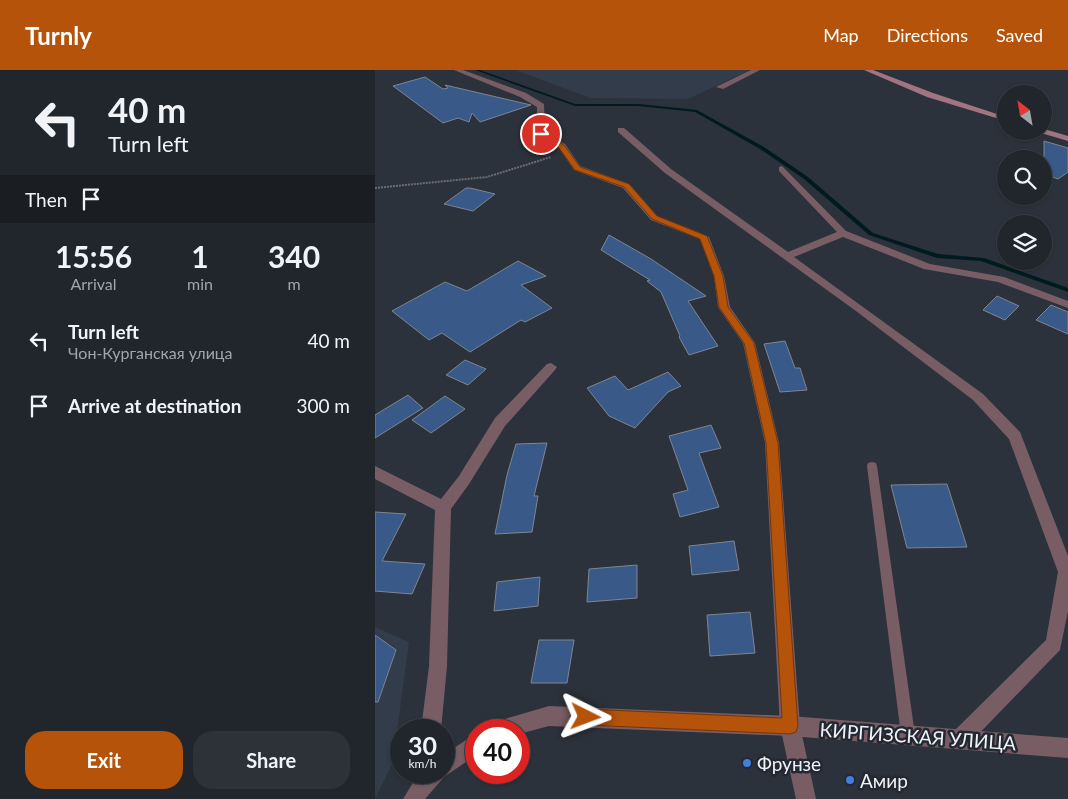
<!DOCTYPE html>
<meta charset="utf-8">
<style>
body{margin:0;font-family:Lato,sans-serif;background:#2d3238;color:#f1f3f6;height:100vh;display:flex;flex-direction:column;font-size:19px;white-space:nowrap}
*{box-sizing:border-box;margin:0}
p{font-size:16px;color:#a2a5a9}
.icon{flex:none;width:28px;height:28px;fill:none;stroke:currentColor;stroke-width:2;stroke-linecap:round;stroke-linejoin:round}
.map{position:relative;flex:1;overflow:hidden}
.details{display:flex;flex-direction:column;background:#21262c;width:375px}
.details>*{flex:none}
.guide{background:#21262c;color:#f1f3f6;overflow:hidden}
.needle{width:32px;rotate:329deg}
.controls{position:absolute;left:622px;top:15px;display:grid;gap:10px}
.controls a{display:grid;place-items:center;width:55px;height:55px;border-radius:50%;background:#21262c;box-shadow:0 1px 4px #0004,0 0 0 1px #3e4348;font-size:25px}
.speed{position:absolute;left:15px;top:649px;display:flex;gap:10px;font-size:25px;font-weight:700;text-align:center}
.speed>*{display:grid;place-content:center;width:65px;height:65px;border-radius:50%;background:#21262c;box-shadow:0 1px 4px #0004,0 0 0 1px #3e4348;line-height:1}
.speed small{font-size:12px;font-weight:400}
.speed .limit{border:8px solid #d22;background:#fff;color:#111}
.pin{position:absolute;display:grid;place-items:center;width:42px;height:42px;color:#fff;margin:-21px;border:2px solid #fff;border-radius:50%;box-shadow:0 1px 5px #0007}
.me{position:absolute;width:55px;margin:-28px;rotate:93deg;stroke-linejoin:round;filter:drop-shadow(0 0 4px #0008)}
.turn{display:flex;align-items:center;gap:18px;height:105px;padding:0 25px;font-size:22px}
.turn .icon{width:65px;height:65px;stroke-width:2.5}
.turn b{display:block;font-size:35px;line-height:42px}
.then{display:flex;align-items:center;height:48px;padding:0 25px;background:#0003;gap:10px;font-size:19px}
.eta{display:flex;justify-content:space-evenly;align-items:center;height:85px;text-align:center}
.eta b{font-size:30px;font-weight:700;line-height:35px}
.button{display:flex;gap:10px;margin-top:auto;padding:10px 25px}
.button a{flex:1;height:58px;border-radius:20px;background:#b45309;color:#fff;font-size:20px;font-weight:700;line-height:58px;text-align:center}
.button a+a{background:#2d3238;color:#f1f3f6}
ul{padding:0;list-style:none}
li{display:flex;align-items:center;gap:15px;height:65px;padding:0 25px}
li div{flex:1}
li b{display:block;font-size:19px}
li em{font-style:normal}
header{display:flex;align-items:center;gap:30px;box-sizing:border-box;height:70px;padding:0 25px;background:#b45309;color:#fff}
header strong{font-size:24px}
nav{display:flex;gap:28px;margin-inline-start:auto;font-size:18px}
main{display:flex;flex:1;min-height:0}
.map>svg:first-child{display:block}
</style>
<header>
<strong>Turnly</strong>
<nav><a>Map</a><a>Directions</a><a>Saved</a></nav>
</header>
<main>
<section class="details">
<div class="guide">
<div class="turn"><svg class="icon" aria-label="left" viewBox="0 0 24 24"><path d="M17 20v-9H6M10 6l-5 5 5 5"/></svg><div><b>40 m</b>Turn left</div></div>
<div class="then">Then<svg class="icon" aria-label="arrive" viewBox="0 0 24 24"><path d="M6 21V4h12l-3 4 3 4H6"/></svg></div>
</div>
<div class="eta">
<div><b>15:56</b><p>Arrival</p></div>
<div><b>1</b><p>min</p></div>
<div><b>340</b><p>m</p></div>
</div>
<ul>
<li><svg class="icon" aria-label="left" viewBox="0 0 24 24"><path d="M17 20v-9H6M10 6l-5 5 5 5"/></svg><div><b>Turn left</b><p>Чон-Курганская улица</p></div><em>40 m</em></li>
<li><svg class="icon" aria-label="arrive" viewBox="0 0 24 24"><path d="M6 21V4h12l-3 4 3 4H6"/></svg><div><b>Arrive at destination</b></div><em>300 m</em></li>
</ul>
<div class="button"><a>Exit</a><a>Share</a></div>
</section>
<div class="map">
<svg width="693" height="729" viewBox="0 0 693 729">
<rect width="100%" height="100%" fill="#2c323b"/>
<g fill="#323c4a">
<polygon points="140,0 375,0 313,29 215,28"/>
<polygon points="0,557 34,572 18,692 0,729"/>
</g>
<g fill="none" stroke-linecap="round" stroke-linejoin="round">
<polygon fill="#001b1f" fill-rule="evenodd" points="100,0 105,0 200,34 264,34 322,40 389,77 433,107 498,163 563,184 609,188 693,218 693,222 606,191 562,188 494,165 429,109 385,79 320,42 264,36 200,36"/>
</g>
<g fill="#395988" stroke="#7e8590">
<polygon points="50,7 68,19 73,18 70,15 156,35 105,52 97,43 94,52 83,48 68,53 18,16"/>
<polygon points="669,71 693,78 693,102 683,109 669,104"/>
<polygon points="91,118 95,118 120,124 98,141 69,134"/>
<polygon points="234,165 276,189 331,226 313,231 343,276 314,285 304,267 305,266 286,222 272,211 275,210 226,180"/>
<polygon points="143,191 171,206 146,215 177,238 150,252 146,250 95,282 67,263 54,270 17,241 70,212 92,221"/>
<polygon points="622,226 644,236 630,250 608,240"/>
<polygon points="676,235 693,242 693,264 661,250"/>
<polygon points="410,271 420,298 425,298 432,320 405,322 389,274"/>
<polygon points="90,290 111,299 93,315 71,305"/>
<polygon points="293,302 306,316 293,322 260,358 234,346 212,318 240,306 253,320"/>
<polygon points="33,325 48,338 0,368 0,345"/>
<polygon points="70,326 90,339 56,363 37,350"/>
<polygon points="336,355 346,378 324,383 344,437 305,447 298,424 313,420 294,366"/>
<polygon points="172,373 159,426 163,426 157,462 120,464 132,405 141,374"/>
<polygon points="572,414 592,477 532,478 516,415"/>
<polygon points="0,442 31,444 7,491 50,494 37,524 0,521"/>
<polygon points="359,471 364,500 317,505 314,476"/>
<polygon points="262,495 262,528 212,532 214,499"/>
<polygon points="165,507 163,536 119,541 122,512"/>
<polygon points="375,542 380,583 335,586 332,545"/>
<polygon points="0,565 21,580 3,632 0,632"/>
<polygon points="164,570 199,570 192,613 156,613"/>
</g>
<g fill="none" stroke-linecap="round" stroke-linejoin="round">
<polyline stroke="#696e76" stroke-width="2" stroke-dasharray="2 1" stroke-linecap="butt" points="0,118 112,107 176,87"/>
<polygon fill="#795d65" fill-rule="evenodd" points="497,392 501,393 502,396 540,665 538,670 533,672 528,670 526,665 492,396 493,393"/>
<g fill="#795d65" fill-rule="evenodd">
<polygon points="79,0 88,0 151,23 169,34 170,63 190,74 205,96 254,114 282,146 334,167 349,206 355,237 380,273 404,373 425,656 441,729 421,729 405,656 390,373 368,273 343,237 339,206 325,169 276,150 248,118 199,100 184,78 162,64 162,37 145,27"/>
<polygon points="376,0 385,0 348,19 341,17"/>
<polygon points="243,58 249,58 296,99 413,182 462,162 404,101 404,97 407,96 471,161 555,194 629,207 693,231 693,238 623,212 549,199 468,167 419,187 608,324 645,362 693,486 693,541 685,580 592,676 585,679 578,676 575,669 578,662 671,570 683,502 634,369 598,330 481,241 290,103 243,62"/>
<polygon points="176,293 182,297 180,300 130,356 94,414 76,439 72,596 66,660 46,660 54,596 60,440 0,409 0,396 66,429 84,406 120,348 172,294"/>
</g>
<g fill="#795d65" fill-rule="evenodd">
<polygon points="174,636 415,646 693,668 693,688 415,666 174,656 144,664 144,660 116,660 119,653 126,650"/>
<polygon points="101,663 101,685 69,707 50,729 28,729 44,703 69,702 69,685"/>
</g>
<g fill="#a17481" fill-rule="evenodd">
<polygon points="489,0 498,0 558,23 631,47 631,51 552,27"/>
<polygon points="669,59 693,66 693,71 666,63"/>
</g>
</g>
<polygon fill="#b45309" stroke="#753606" points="164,62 169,62 189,75 205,97 254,114 282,146 332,166 348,206 353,237 379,273 403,373 423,656 421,662 415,664 211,655 205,653 203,647 205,642 211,639 407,648 391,373 369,273 344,237 339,206 325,169 277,149 249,117 200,100 184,78 164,65"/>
<g fill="#3f7fe0" stroke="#232831" stroke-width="2">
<circle cx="372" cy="693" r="5"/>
<circle cx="475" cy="710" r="5"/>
</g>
<g text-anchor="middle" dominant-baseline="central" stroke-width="5" stroke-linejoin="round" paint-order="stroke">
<g font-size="19" fill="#eff3f9" stroke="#232831">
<text transform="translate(543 666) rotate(4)">КИРГИЗСКАЯ УЛИЦА</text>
</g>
<g font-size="19" fill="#eff3f9" stroke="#232831" text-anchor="start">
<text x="382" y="693">Фрунзе</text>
<text x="485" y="710">Амир</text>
</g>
</g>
</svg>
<div class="controls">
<a><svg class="needle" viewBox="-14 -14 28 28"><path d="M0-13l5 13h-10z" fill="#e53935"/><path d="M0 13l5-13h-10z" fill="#a2a5a9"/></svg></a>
<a><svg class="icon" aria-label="search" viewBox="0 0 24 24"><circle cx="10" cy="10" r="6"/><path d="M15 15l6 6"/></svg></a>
<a><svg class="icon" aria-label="layers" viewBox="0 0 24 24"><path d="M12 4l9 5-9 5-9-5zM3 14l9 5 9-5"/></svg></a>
</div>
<div class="speed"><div>30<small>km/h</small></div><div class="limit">40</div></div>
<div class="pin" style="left:166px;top:64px;background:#d93025"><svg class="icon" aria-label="arrive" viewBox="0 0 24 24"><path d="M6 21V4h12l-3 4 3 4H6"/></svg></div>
<svg class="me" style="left:211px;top:647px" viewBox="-20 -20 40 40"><path d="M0-17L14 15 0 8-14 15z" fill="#b45309" stroke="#fff" stroke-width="4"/></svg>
</div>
</main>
